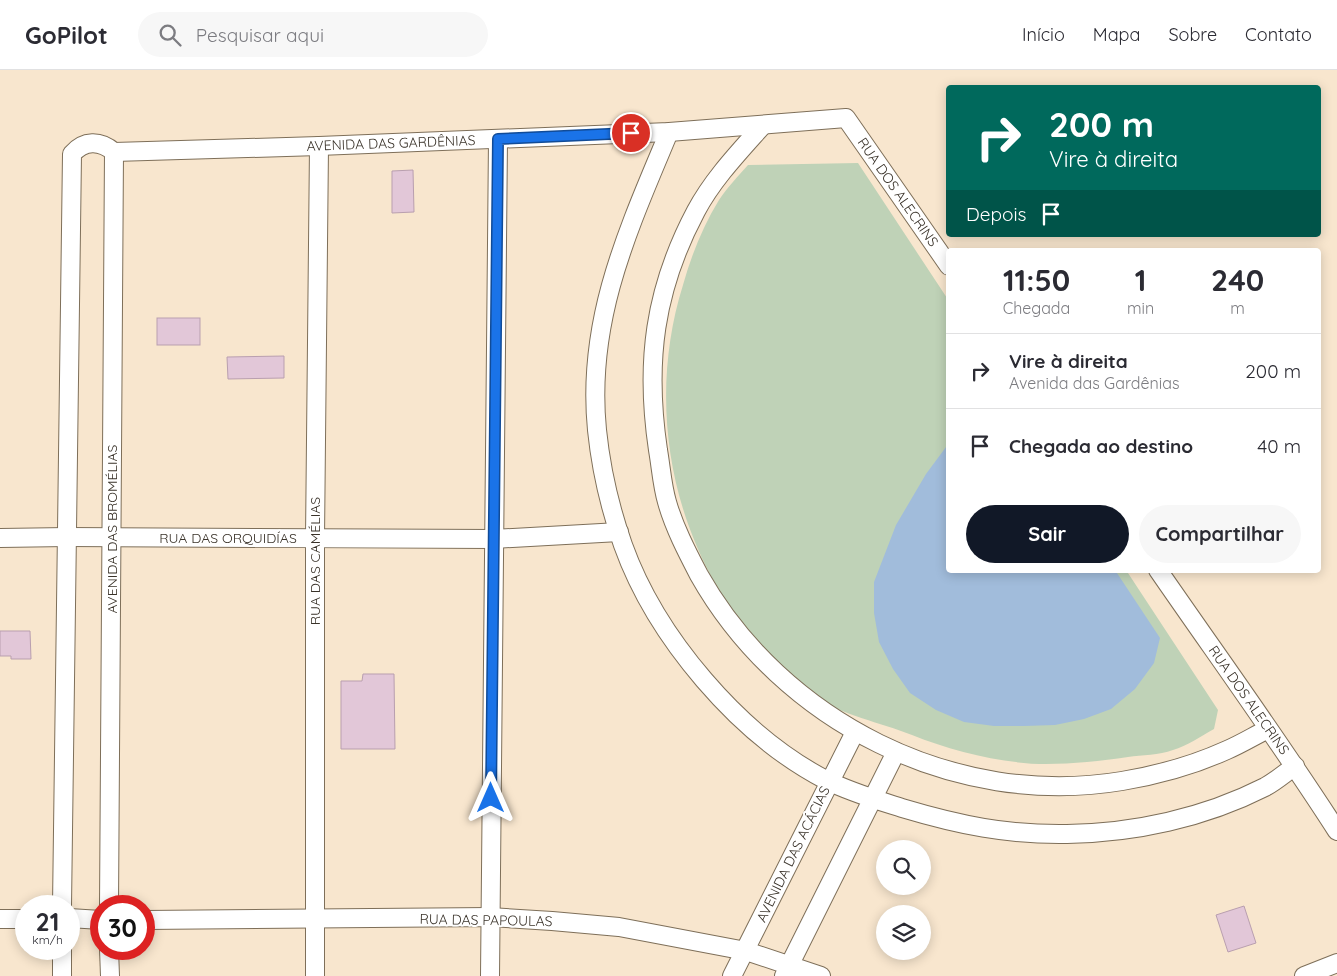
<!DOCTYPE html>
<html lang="pt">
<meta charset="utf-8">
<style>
body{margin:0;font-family:Quicksand,sans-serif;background:#f7f7f7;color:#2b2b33;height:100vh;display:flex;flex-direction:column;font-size:19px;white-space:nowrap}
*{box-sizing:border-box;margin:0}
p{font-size:16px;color:#7c7c81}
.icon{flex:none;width:28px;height:28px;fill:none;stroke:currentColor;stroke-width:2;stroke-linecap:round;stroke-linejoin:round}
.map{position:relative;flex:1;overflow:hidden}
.panel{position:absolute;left:946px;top:178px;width:375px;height:325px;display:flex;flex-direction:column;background:#fff;border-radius:5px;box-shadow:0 2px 12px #0003}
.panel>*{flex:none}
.guide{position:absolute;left:946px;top:15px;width:375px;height:152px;border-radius:5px;box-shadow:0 2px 12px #0003;background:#00695c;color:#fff;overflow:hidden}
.controls{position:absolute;left:876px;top:770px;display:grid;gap:10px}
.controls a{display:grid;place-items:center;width:55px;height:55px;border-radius:50%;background:#fff;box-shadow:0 2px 12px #0003;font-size:25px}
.speed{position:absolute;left:15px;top:825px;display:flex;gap:10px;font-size:25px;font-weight:700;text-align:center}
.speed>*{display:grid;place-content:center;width:65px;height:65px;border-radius:50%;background:#fff;box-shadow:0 2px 12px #0003;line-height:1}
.speed small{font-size:12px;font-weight:400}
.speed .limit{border:8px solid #d22;background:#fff;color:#111}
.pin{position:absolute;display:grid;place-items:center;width:42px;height:42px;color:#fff;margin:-21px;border:2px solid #fff;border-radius:50%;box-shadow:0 1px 5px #0007}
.me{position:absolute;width:55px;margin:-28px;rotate:0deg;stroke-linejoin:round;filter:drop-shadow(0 0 4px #0008)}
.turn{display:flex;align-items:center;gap:18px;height:105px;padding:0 20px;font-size:22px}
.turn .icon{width:65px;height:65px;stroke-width:2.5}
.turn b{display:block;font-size:35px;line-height:42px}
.then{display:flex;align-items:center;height:48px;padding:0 20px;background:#0003;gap:10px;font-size:19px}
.eta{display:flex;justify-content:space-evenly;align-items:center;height:85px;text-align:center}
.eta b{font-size:30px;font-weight:700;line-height:35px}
.button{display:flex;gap:10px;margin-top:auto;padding:10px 20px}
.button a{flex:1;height:58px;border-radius:30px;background:#111827;color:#fff;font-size:20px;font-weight:700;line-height:58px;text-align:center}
.button a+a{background:#f7f7f7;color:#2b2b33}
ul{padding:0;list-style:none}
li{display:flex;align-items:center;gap:15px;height:75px;padding:0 20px;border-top:1px solid #e1e1e2}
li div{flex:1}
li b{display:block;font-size:19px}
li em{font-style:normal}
header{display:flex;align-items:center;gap:30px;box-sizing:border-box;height:70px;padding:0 25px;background:#fff;border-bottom:1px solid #e1e1e2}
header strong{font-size:24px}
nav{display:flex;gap:28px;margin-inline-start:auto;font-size:18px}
.search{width:350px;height:45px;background:#f7f7f7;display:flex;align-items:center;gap:12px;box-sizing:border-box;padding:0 18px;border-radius:28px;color:#7c7c81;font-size:19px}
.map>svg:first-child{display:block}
</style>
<header>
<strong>GoPilot</strong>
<div class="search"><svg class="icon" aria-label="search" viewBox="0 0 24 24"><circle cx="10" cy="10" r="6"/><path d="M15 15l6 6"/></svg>Pesquisar aqui</div>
<nav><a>Início</a><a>Mapa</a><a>Sobre</a><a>Contato</a></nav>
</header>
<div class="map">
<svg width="1337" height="906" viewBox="0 0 1337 906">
<rect width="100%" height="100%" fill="#f8e6ce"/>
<path fill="#bfd2b7" d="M858 93 949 231V500H1126L1218 640 1214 659C1201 666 1187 676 1173 680 1159 685 1142 685 1128 687 1101 691 1073 694 1046 694 1003 694 952 681 912 665 880 652 842 646 813 625 798 614 785 600 772 587 762 578 752 569 743 558 732 546 724 530 716 515 664 424 652 314 683 215 691 186 703 156 719 130 727 118 738 106 748 95Z"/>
<polygon fill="#a1bcdb" points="949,373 949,500 1115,500 1160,568 1154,593 1135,619 1111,639 1084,649 1055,655 1024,656 994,656 964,652 936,640 910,623 893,599 879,572 874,543 874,512 896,455 926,404"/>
<g fill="#e2c7d8" stroke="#b99faf">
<polygon points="413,100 414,142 392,143 392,101"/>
<rect x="157" y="248" width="43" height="27"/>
<polygon points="284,286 284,308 228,309 227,287"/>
<polygon points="0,561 30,561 31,589 11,589 11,586 0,586"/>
<polygon points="363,604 394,604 395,679 341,679 341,611 362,611"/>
<polygon points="1244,836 1256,873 1228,882 1216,845"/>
</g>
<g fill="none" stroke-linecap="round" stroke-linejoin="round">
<defs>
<g id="street">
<path d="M763 55C739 82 713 109 696 141 654 220 645 293 658 380 661 397 662 415 667 432 674 457 687 482 699 505 782 652 955 739 1122 711 1158 705 1194 695 1227 680 1241 674 1254 666 1268 659"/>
<path d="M669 62C628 160 586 250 597 360 601 399 610 438 623 475 656 567 739 665 826 710 850 722 877 730 902 738 959 755 1007 765 1067 764 1134 763 1204 748 1265 717 1276 711 1285 703 1295 696"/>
<polyline points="114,82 319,76 669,62 846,48 949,196"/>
<polyline points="0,468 67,467 494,469 619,462"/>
<path d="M1158 500C1218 587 1280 672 1337 761"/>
<path d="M62 836 72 84C84 70 100 70 114 82"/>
<polyline points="109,836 114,82"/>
<polyline points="69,848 101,850"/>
<polyline points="0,849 26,849"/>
<polyline points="144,850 490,847 552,851 619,857 746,881 821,906"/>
<polyline points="109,879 110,906"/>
<polyline points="62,906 62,879"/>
<polyline points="315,906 315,468 319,76"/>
<polyline points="490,906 498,69"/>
<polyline points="732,906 855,662"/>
<polyline points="784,906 896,682"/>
<polyline points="1304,906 1337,893"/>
</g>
</defs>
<use href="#street" stroke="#7e6f59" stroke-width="20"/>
<use href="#street" stroke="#fff" stroke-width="18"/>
</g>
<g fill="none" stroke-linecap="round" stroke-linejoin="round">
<defs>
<polyline id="route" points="491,728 498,69 631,63"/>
</defs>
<use href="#route" stroke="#114b97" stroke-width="12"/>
<use href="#route" stroke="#1a73e8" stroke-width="9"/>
</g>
<g text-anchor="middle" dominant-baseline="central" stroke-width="4" stroke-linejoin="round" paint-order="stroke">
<g font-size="14" fill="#393229" stroke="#fff">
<text transform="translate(391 73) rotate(-2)">AVENIDA DAS GARDÊNIAS</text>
<text transform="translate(898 122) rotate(55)">RUA DOS ALECRINS</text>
<text transform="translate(112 459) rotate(-90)">AVENIDA DAS BROMÉLIAS</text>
<text x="228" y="468">RUA DAS ORQUIDÍAS</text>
<text transform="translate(315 491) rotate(-90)">RUA DAS CAMÉLIAS</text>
<text transform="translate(1249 630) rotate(55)">RUA DOS ALECRINS</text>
<text transform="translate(793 784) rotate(-64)">AVENIDA DAS ACÁCIAS</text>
<text transform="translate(486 850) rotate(1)">RUA DAS PAPOULAS</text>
</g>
</g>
</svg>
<div class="controls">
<a><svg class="icon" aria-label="search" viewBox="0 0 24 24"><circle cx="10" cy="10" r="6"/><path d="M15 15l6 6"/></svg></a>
<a><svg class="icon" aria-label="layers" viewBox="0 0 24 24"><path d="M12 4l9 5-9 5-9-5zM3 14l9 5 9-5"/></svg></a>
</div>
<div class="speed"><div>21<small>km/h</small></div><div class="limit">30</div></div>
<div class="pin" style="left:631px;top:63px;background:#d93025"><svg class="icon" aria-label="arrive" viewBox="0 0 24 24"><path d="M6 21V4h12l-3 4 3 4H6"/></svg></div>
<svg class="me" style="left:491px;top:728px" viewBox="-20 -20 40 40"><path d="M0-17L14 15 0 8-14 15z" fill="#1a73e8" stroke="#fff" stroke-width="4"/></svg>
<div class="guide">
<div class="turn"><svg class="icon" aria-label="right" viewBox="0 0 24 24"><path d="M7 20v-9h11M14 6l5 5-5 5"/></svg><div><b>200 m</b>Vire à direita</div></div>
<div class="then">Depois<svg class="icon" aria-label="arrive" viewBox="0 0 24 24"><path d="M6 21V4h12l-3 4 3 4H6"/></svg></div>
</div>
<section class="panel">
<div class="eta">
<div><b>11:50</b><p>Chegada</p></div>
<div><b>1</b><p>min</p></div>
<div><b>240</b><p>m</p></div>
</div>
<ul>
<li><svg class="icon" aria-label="right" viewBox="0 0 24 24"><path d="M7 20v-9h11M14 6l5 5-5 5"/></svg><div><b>Vire à direita</b><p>Avenida das Gardênias</p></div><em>200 m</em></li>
<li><svg class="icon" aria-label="arrive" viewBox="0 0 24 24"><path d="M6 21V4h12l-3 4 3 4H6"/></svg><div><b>Chegada ao destino</b></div><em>40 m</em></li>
</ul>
<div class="button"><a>Sair</a><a>Compartilhar</a></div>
</section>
</div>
